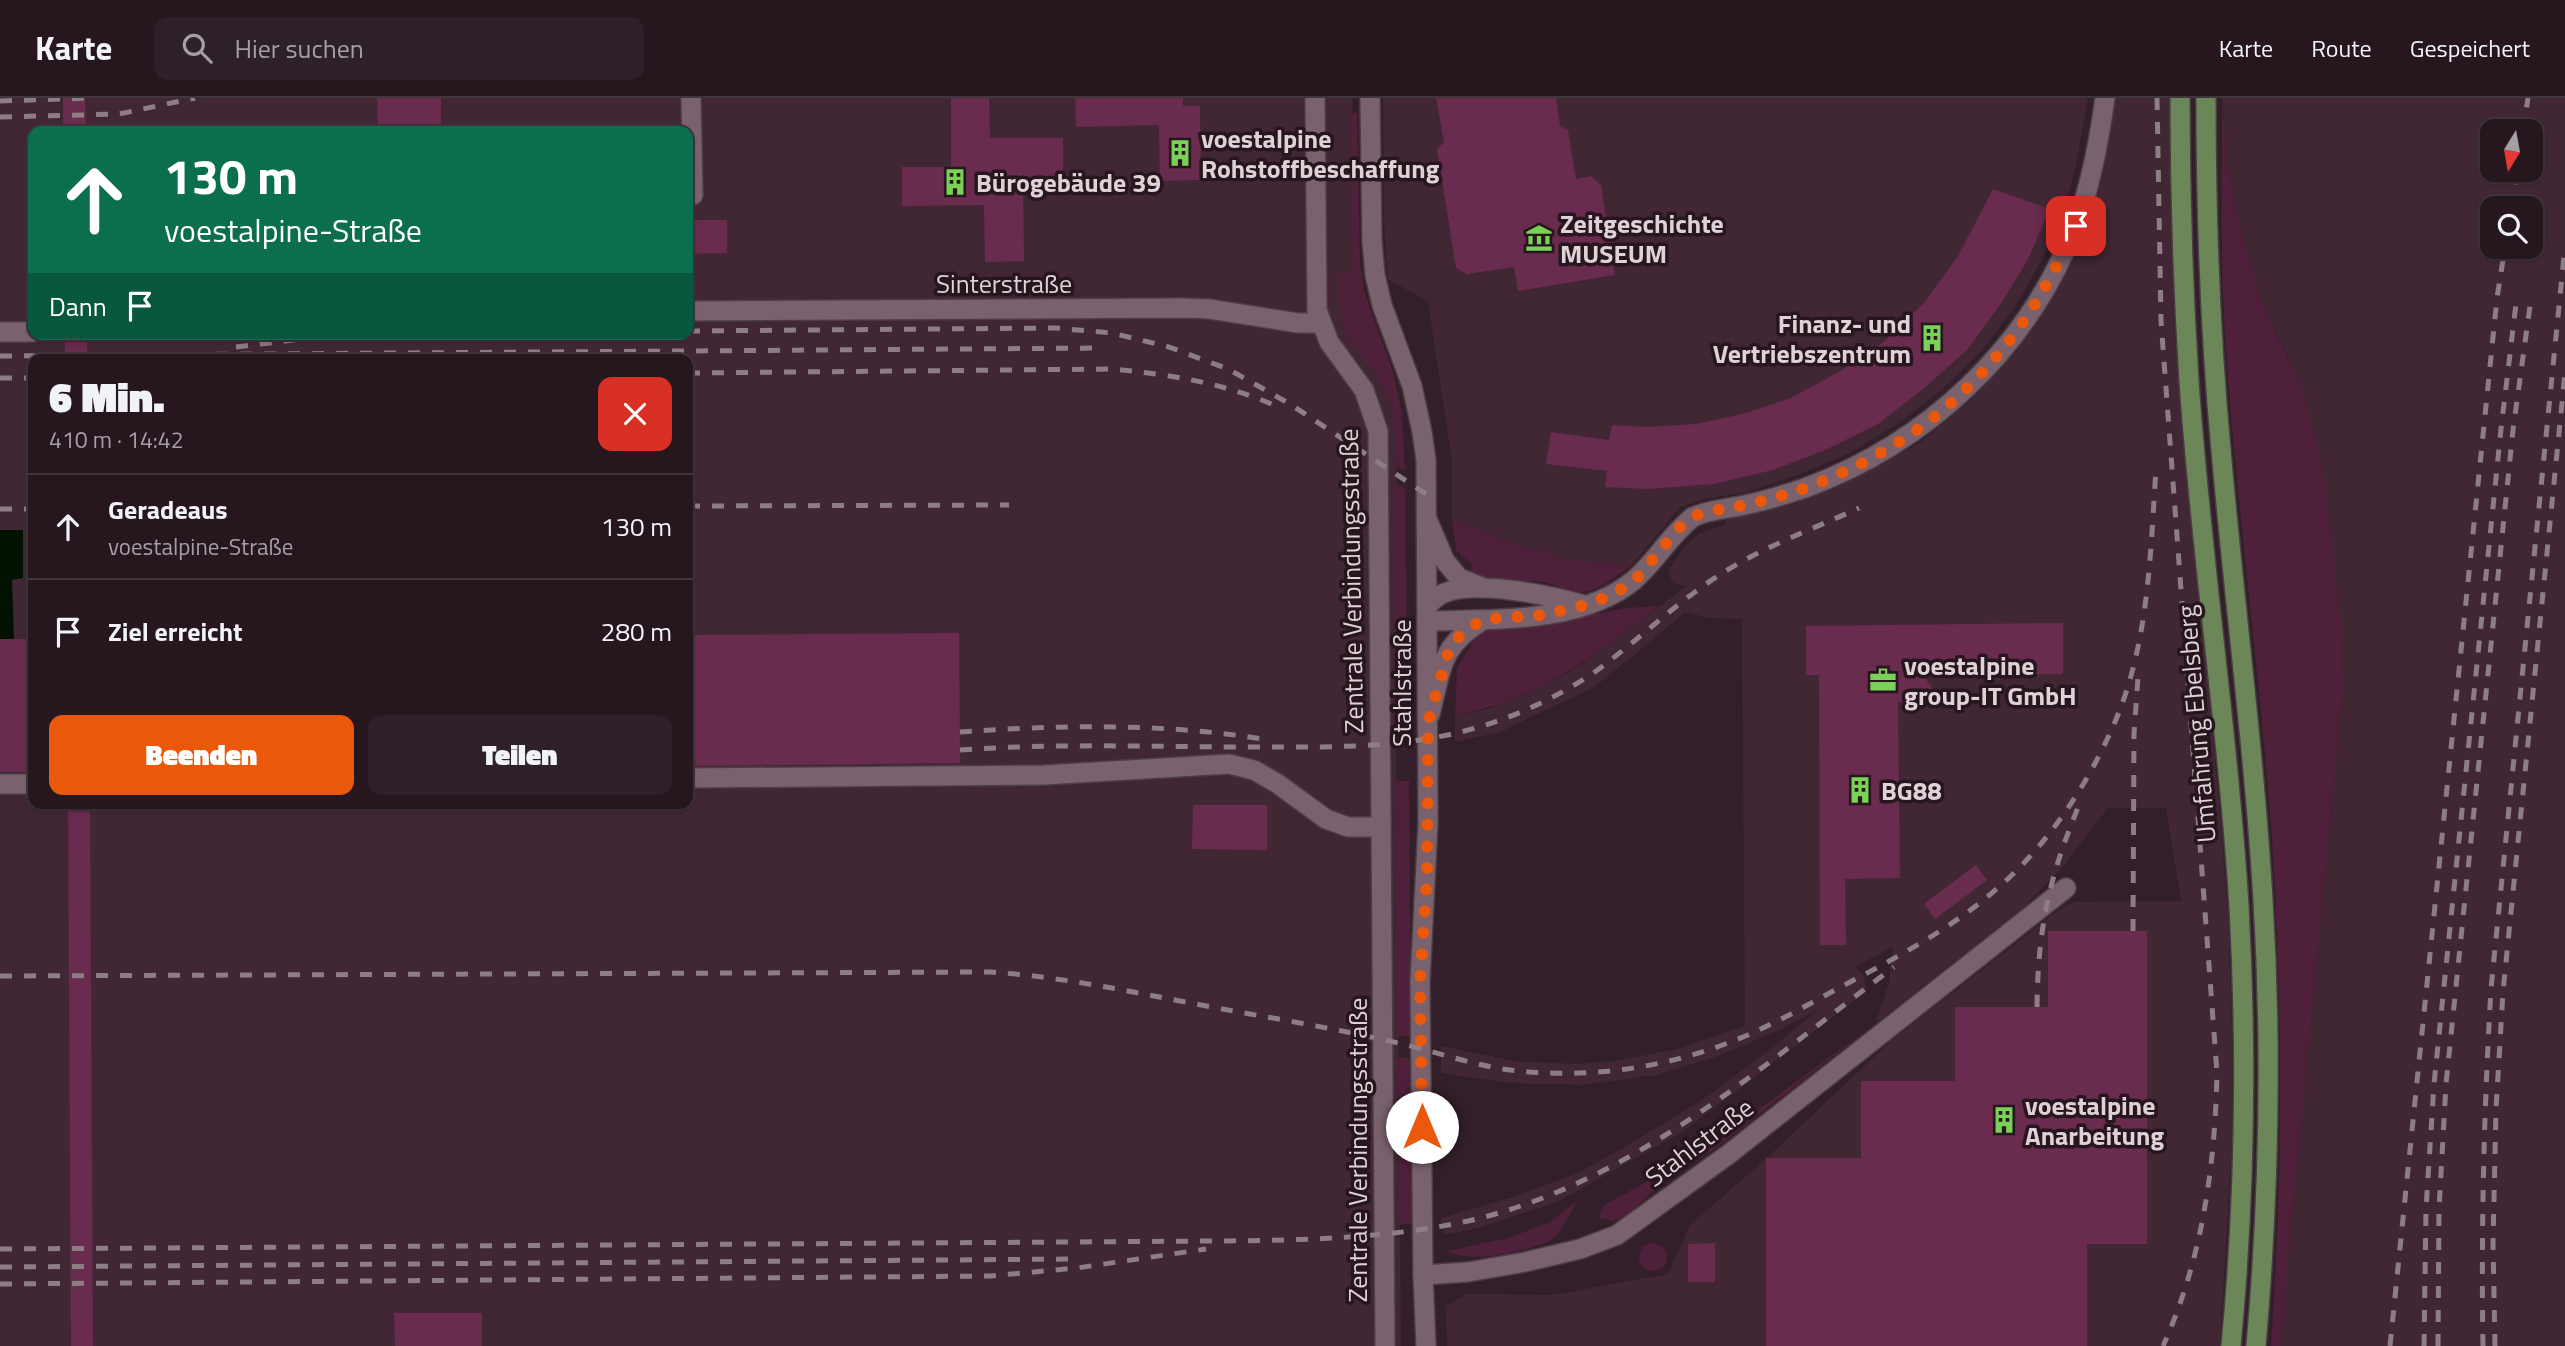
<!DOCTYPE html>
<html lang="de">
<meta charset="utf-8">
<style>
body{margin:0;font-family:"Titillium Web",sans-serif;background:#2e2028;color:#f1f3f6;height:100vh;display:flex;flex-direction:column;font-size:26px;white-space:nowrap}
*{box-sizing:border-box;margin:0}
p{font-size:23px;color:#a49fa4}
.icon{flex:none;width:38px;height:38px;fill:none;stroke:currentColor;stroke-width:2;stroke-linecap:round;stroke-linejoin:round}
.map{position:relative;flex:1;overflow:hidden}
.side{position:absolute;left:28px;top:256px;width:665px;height:455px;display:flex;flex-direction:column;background:#26171f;border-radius:14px;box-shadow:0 2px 5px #0004,0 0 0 2px #42363d}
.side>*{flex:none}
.top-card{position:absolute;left:28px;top:28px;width:665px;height:214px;border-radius:14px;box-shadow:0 2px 5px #0004,0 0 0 2px #42363d;background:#0b6e4f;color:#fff;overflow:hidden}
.needle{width:46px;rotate:191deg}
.controls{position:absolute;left:2480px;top:21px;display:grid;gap:14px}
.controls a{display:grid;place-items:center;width:63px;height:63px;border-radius:14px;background:#26171f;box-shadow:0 2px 5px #0004,0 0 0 2px #42363d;font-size:35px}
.pin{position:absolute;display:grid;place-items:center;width:60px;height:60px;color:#fff;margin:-30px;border-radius:14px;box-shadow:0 4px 10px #0006}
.me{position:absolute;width:77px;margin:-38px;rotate:0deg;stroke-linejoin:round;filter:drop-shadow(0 0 5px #0008)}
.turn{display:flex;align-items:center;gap:24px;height:147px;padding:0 21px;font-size:32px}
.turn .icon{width:91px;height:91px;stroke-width:2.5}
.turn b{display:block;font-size:49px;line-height:60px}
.then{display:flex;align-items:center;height:66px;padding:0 21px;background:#0003;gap:14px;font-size:26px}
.round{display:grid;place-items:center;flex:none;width:74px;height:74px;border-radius:14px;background:#2e2028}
.overview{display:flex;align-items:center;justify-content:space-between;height:119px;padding:0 21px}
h1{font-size:42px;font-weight:800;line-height:52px}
.action{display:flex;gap:14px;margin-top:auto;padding:14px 21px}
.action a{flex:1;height:80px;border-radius:14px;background:#ea580c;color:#fff;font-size:28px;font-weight:800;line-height:80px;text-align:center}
.action a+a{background:#2e2028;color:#f1f3f6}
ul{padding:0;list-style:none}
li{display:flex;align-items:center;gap:21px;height:105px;padding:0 21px;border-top:2px solid #42363d}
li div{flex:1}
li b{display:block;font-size:26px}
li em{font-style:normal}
header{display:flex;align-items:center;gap:42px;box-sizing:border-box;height:98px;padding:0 35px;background:#26171f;border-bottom:2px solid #42363d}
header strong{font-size:33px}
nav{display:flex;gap:38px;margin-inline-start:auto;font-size:24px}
.search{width:490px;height:63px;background:#2e2028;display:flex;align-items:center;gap:18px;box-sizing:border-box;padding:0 24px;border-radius:14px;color:#a49fa4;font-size:26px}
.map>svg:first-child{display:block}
</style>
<header>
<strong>Karte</strong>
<div class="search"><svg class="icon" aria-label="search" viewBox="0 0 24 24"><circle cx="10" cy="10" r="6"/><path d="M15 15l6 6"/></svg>Hier suchen</div>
<nav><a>Karte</a><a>Route</a><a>Gespeichert</a></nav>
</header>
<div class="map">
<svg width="2565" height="1248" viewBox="0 0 2565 1248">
<rect width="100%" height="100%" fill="#321f29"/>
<g fill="#412734" fill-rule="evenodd">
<path d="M0 0H1352L1361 246 1386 275 1397 316 1396 645 1401 1248H0ZM33 33H688V236H33ZM33 261H688V705H33Z"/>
<polygon points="1383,0 2088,0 2075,71 2061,122 2040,165 2014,210 1982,252 1944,290 1899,325 1850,355 1800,376 1747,394 1703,401 1680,409 1631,468 1573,462 1520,448 1452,421 1452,363 1428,204 1388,181 1384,122"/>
<polygon points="2116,0 2171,0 2174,228 2219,705 2228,819 2232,934 2232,1043 2220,1248 1447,1248 1446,1208 1467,1196 1552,1197 1668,1176 1690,1127 1767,1060 1892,942 2056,814 2073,804 2181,803 2166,710 2108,710 2062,770 2025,808 1876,925 1889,885 1893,848 1856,869 1863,876 1867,893 1681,1035 1557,1104 1479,1130 1444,1137 1441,1120 1513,1099 1580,1074 1635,1043 1705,1000 1768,953 1818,912 1777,933 1716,959 1656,977 1583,987 1510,985 1441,975 1441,948 1521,964 1580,966 1613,963 1674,952 1745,928 1742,521 1710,520 1685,514 1638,554 1594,589 1500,634 1455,644 1455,617 1485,612 1526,596 1570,574 1612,544 1687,488 1673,485 1668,473 1684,449 1700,435 1725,427 1727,421 1794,406 1861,377 1922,343 1972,301 2015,254 2036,227 2066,176 2092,114 2103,76"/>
<path d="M2222 0H2565V1248H2280L2343 593 2342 532 2330 451 2289 261 2262 205 2239 124 2228 67ZM2492 33H2530V72H2492ZM2492 110H2530V149H2492Z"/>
</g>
<g fill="#4e203a">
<path d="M2222 5 2228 67 2239 124 2262 205 2304 295 2324 377 2342 532 2343 593 2280 1248H2271C2283 1080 2283 910 2272 742 2260 573 2236 405 2225 237 2220 160 2222 82 2222 5Z"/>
<polygon points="1350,15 1357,15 1360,166 1364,193 1393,274 1402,316 1405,373 1397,368 1393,309 1372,269 1347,239 1339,216 1338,175 1353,175"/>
<polygon points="1395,385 1405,390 1408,633 1394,634"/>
<polygon points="1452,421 1520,448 1573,462 1631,468 1605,486 1590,493 1573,494 1542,483 1516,483 1487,480 1470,475 1472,467 1456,452"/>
<path d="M1659 508C1595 558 1537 603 1455 617L1457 570 1472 546 1470 541 1488 530 1557 524 1626 510Z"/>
<polygon points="1396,683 1409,683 1411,938 1397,938"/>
<polygon points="1876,925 1720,1047 1655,1091 1628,1117 1613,1123 1599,1120 1602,1109 1608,1105 1654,1080 1717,1042"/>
<polygon points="1398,960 1411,960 1413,1126 1399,1126"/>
<path d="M1579 1101 1560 1133 1552 1142C1525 1153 1473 1167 1447 1153L1508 1140 1550 1124Z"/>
<circle cx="1653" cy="1159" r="14"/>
</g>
<polygon fill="#011200" points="0,432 23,432 23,480 12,482 14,541 0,541"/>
<g fill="#692b4e">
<polygon points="63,0 85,0 86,33 63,33"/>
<polygon points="377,0 441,0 441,33 378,33"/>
<polygon points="951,0 989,0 990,40 1063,40 1063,79 1023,80 1024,163 985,164 984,107 902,108 902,69 951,69"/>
<polygon points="1075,0 1183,0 1183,8 1200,8 1201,82 1160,83 1159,27 1076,29"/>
<polygon points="1436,0 1556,0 1560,28 1568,32 1576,81 1591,78 1601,87 1615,177 1518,193 1514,169 1467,176 1456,170 1437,51 1444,44"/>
<polygon points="1993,91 2050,111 2027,163 2000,207 1967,252 1923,291 1878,326 1825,352 1773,372 1713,386 1648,391 1605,389 1607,373 1546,366 1551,334 1609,342 1612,327 1648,329 1695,326 1743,316 1791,300 1837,275 1885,243 1924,205 1958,158"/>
<polygon points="688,122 727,122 727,155 688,156"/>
<rect x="65" y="236" width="22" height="25"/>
<polygon points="2063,525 2063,576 1923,577 1941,603 1898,604 1900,780 1845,781 1846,847 1820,847 1819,577 1806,577 1806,528"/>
<polygon points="959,535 960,665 688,668 688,537"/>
<rect x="0" y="541" width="33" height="133"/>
<polygon points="68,705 90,705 93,1248 71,1248"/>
<polygon points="1193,707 1267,707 1267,752 1192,751"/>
<polygon points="1976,767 1987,782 1935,821 1924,806"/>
<polygon points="2048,833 2147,833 2147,1146 2087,1146 2087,1248 1766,1248 1766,1060 1861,1060 1861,983 1955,983 1955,909 2048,909"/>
<polygon points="1715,1145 1715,1184 1688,1184 1688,1146"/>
<polygon points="394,1215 482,1215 482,1248 395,1248"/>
</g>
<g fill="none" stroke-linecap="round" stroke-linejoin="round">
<defs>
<g id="minor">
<polyline points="691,0 693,97"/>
<polyline points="1315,0 1317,212 1329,244 1364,292 1378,333 1385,1248"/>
<polyline points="688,213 1184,210 1209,211 1298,225 1320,225"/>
<polyline points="0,234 33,234"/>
<polyline points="1427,421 1445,463 1459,480 1482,489"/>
<path d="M1427 508C1432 503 1437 498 1444 495 1476 482 1548 497 1581 506"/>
<path d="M1427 523C1492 521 1582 526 1634 482 1656 463 1670 437 1693 419 1711 411 1730 411 1749 406 1768 402 1787 396 1805 390 1927 345 2028 251 2075 129 2091 88 2099 44 2105 0"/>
<path d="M1430 616C1442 570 1440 548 1483 522"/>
<polyline points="688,680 1044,677 1229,666 1254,672 1278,686 1326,721 1348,729 1381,729"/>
<polyline points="0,686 33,686"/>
<polyline points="1423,1177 1468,1174 1525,1164 1580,1151 1617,1137 1729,1056 2066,790"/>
</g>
<polyline id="tertiary" points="1370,0 1372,143 1375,177 1382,207 1412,288 1422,334 1426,362 1428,725 1420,884 1423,1177 1426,1248"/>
<g id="primary">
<path d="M2180 0C2180 94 2183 189 2189 283 2201 458 2228 633 2239 808 2247 955 2245 1102 2231 1248"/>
<path d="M2206 0C2206 117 2210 235 2221 352 2234 502 2254 651 2263 802 2272 951 2269 1099 2256 1248"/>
</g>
</defs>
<use href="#minor" stroke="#4c3d44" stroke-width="22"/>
<use href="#tertiary" stroke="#4c3d44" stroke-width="22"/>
<use href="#primary" stroke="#4c3d44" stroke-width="22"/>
<use href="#minor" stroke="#79626d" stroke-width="19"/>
<use href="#tertiary" stroke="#79626d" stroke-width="19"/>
<use href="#primary" stroke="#6b8758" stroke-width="19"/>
<g stroke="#8d7d85" stroke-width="5" stroke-dasharray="12 12" stroke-linecap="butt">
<path d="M2157 0 2161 223 2217 975C2215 1069 2202 1162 2163 1248"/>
<polyline points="0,3 92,0"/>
<polyline points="0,19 119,16 195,0"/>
<polyline points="2523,33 2528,0"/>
<polyline points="2511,110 2517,72"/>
<polyline points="688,233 1056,230 1112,235 1169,249 1228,271 1290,306 1426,396"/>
<polyline points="236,249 344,236"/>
<polyline points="120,257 1101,250"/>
<polyline points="0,258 128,257"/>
<path d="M688 275 1113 271C1172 277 1219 284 1274 307"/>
<polyline points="0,280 33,280"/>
<polyline points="688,408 1009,407"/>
<polyline points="0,411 33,411"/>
<path d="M960 634C1058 627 1164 625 1262 641"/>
<path d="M960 652C1057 645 1153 649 1251 649 1346 649 1431 652 1521 614 1551 601 1583 584 1608 564 1646 535 1680 502 1721 476 1763 449 1813 431 1859 410"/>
<polyline points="2133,833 2134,636 2138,579"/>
<path d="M0 878 990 874C1067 879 1141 896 1217 910 1277 921 1338 931 1398 945 1435 953 1471 967 1510 972 1591 982 1675 969 1750 936 1784 921 1818 901 1852 883 1911 852 1969 820 2017 772 2056 733 2088 684 2111 633 2149 550 2150 460 2156 371"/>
<path d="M2037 909C2038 826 2050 776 2082 700"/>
<path d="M0 1151 1219 1143C1303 1142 1385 1141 1468 1123 1634 1085 1761 968 1894 869"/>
<polyline points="0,1169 1078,1161"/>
<polyline points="0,1186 990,1178 1077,1170 1206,1151"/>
<polyline points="2390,1248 2497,200 2505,149"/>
<polyline points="2424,1248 2426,1111 2434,986 2501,331 2516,206"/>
<polyline points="2438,1248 2439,1111 2446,986 2513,332 2530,208"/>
<path d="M2483 1248C2481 1129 2484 1010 2491 891L2565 148"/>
<polyline points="2495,1248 2493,1145 2496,1011 2503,894 2565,275"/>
</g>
</g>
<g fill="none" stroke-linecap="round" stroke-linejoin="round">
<path stroke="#ea580c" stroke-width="12" stroke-dasharray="0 21.6" d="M1422 1029 1420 884 1427 780 1428 624 1450 549 1463 534 1484 521 1543 517 1585 507 1612 497 1636 481 1680 429 1692 419C1711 411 1730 411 1749 406 1768 402 1788 396 1805 390 1937 341 2020 255 2076 128"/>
</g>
<defs>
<symbol id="building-bare" viewBox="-9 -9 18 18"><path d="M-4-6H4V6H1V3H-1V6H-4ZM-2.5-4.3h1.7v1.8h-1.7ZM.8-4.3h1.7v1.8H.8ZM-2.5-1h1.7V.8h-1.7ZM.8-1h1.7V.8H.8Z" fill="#79d157" stroke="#28161f" stroke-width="2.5" paint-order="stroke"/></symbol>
<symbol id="museum-bare" viewBox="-9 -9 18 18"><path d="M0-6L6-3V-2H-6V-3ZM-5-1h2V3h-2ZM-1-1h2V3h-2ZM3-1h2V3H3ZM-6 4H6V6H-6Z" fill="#79d157" stroke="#28161f" stroke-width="2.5" paint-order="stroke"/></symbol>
<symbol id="office-bare" viewBox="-9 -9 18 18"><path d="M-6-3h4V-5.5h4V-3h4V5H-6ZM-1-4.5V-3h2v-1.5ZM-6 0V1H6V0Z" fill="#79d157" stroke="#28161f" stroke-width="2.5" paint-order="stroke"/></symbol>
</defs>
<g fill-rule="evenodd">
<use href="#building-bare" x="1161" y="36" width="38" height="38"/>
<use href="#building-bare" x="936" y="65" width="38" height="38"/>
<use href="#museum-bare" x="1520" y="121" width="38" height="38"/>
<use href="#building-bare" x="1913" y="221" width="38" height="38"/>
<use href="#office-bare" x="1864" y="563" width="38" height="38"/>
<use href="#building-bare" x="1841" y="673" width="38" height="38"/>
<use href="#building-bare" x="1985" y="1003" width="38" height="38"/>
</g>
<g text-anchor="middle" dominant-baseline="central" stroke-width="7" stroke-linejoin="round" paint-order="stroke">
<g font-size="26" font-weight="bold" fill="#ded1d7" stroke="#28161f" text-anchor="start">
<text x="1201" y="40">voestalpine<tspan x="1201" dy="30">Rohstoffbeschaffung</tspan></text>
<text x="976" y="84">Bürogebäude 39</text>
<text x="1560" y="125">Zeitgeschichte<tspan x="1560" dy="30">MUSEUM</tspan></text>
<text x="1911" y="225" text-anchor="end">Finanz- und<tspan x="1911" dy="30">Vertriebszentrum</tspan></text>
<text x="1904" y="567">voestalpine<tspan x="1904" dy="30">group-IT GmbH</tspan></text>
<text x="1881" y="692">BG88</text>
<text x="2025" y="1007">voestalpine<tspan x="2025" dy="30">Anarbeitung</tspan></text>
</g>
<g font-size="26" fill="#ded1d7" stroke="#28161f">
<text x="1004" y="185">Sinterstraße</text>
<text transform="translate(1351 483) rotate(-91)">Zentrale Verbindungsstraße</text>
<text transform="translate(1401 585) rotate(-90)">Stahlstraße</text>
<text transform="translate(2196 626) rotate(-95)">Umfahrung Ebelsberg</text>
<text transform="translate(1699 1044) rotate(-37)">Stahlstraße</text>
<text transform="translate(1357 1052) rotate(-90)">Zentrale Verbindungsstraße</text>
</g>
</g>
</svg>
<div class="controls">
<a><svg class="needle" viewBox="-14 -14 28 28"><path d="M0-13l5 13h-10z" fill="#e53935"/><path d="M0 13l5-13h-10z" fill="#a49fa4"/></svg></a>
<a><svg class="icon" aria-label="search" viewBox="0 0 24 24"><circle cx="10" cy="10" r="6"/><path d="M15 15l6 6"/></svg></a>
</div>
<div class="pin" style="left:2076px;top:128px;background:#d93025"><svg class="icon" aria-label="arrive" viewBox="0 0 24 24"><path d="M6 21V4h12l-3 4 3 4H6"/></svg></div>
<svg class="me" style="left:1422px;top:1029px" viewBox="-20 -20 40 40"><circle r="19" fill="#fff"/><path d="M0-13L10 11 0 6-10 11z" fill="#ea580c"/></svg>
<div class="top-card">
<div class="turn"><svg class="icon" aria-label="ahead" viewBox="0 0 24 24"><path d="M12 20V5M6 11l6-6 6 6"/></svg><div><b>130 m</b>voestalpine-Straße</div></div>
<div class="then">Dann<svg class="icon" aria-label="arrive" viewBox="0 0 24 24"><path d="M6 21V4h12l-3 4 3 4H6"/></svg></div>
</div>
<section class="side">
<div class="overview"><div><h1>6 Min.</h1><p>410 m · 14:42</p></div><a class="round" style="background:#d93025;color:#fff"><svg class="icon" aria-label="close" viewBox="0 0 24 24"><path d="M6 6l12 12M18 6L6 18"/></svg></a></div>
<ul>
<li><svg class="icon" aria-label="ahead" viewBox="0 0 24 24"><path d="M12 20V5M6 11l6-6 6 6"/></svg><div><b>Geradeaus</b><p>voestalpine-Straße</p></div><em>130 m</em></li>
<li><svg class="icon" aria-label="arrive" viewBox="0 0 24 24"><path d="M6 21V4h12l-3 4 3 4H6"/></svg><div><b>Ziel erreicht</b></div><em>280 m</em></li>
</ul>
<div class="action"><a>Beenden</a><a>Teilen</a></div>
</section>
</div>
